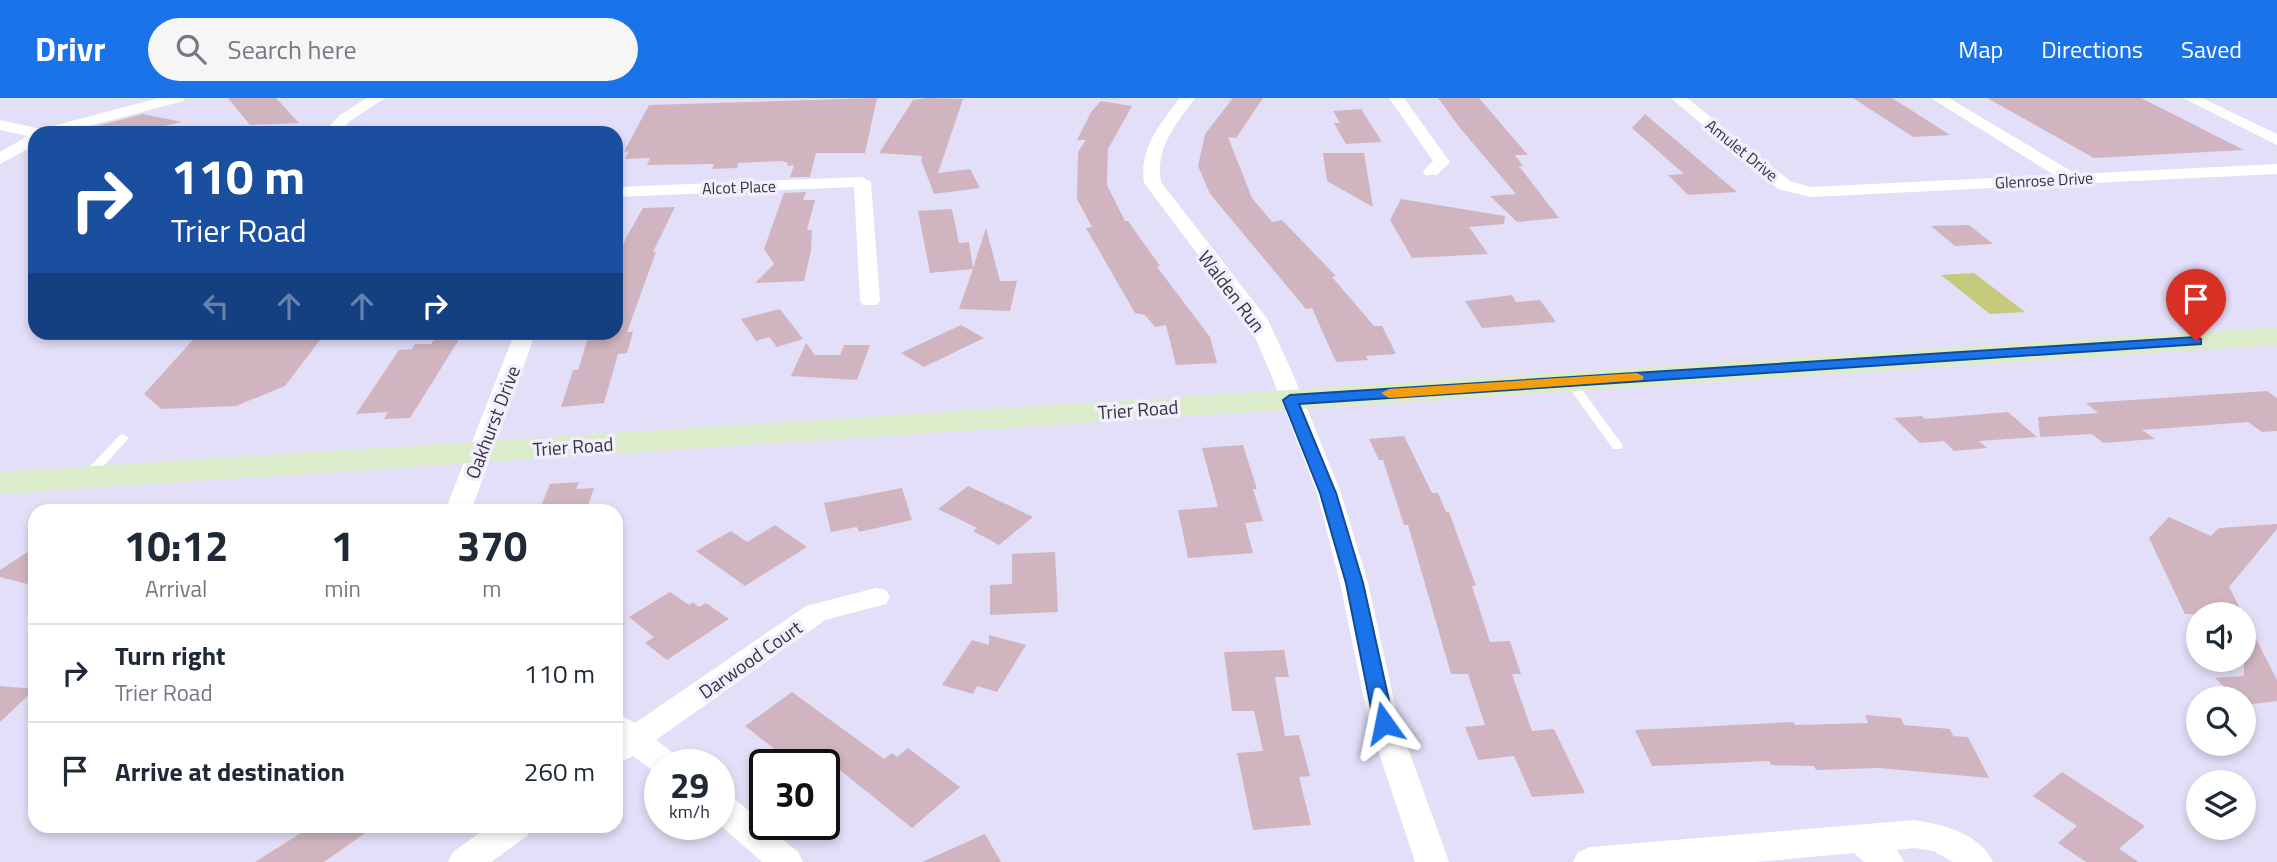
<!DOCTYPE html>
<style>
body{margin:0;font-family:"Titillium Web",sans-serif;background:#f6f6f7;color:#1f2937;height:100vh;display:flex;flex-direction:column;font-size:26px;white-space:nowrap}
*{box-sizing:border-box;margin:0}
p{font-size:23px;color:#747a83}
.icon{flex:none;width:38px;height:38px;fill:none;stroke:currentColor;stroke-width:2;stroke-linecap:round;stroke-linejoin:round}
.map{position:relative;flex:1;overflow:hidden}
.drawer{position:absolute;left:28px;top:406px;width:595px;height:329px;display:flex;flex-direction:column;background:#fff;border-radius:21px;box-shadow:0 4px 10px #0003}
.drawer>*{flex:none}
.hud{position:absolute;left:28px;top:28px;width:595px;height:214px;border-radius:21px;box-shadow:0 4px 10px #0003;background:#1a4fa0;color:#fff;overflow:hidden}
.controls{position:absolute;left:2186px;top:504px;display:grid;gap:14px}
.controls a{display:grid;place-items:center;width:70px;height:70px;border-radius:50%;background:#fff;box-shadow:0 4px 10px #0003;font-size:35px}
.speed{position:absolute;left:644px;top:651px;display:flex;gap:14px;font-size:35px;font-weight:700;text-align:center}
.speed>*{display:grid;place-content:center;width:91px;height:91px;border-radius:50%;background:#fff;box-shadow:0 4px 10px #0003;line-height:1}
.speed small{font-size:18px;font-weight:400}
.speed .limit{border:4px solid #111;border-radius:10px;background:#fff;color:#111}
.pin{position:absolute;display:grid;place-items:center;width:60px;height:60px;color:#fff;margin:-72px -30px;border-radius:50% 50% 50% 0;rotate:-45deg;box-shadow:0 0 7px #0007}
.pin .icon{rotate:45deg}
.me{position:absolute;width:77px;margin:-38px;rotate:348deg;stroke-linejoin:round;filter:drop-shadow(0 0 5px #0008)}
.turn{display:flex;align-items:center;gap:24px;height:147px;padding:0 28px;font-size:32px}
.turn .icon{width:91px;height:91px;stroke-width:2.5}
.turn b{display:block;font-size:49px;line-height:60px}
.lanes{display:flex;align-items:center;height:66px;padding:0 28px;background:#0003;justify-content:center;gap:35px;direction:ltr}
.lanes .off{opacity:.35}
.eta{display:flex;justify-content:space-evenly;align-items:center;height:119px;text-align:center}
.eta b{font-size:42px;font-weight:700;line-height:49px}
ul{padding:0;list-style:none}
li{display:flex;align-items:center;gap:21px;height:98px;padding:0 28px;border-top:2px solid #e0e1e3}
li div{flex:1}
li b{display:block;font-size:26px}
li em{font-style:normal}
header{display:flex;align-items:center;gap:42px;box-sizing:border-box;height:98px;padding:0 35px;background:#1a73e8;color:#fff}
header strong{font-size:33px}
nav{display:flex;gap:38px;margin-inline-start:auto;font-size:24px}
.search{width:490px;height:63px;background:#f6f6f7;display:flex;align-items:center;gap:18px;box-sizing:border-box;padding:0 24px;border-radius:38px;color:#747a83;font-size:26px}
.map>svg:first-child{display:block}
</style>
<header>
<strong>Drivr</strong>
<div class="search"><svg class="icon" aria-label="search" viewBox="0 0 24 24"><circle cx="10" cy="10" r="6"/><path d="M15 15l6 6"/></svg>Search here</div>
<nav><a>Map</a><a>Directions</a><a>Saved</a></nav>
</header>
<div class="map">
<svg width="2277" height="764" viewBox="0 0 2277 764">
<rect width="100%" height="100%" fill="#e4dff8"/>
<polygon fill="#c5c97c" points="1974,175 2025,214 1990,216 1941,177"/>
<g fill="#d0b5c0">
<polygon points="228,0 276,0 299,25 250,27"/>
<polygon points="877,0 865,55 816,55 810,79 790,79 794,67 787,68 788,65 782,63 738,65 737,70 712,71 714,66 647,67 650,60 625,61 629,53 624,54 649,7"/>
<polygon points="926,0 963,1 938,75 970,71 980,90 934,96 921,62 922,58 879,55 913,2"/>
<polygon points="1233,0 1263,0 1236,40 1228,39 1252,100 1272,124 1282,122 1336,178 1332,179 1374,228 1382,228 1396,256 1366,258 1368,262 1336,264 1312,210 1306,211 1210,96 1198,68 1205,36"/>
<polygon points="1438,0 1479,0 1528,57 1515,57 1523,68 1519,68 1559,120 1517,124 1490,98 1516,96 1460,30"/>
<polygon points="1853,0 1892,0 1950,37 1913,39"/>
<polygon points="1987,0 2141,0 2244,52 2094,60"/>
<polygon points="1101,3 1132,8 1108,51 1107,87 1125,123 1128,123 1160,168 1157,169 1210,239 1217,265 1176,267 1166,227 1155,229 1145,217 1135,215 1086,130 1092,129 1077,101 1078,54 1086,42 1077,42 1091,14"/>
<polygon points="1361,11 1382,44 1346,46 1334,25 1340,25 1333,13"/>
<polygon points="143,16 182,24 134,35 102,35 97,28"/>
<polygon points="1645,16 1737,94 1688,97 1668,77 1684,76 1632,30"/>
<polygon points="1323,55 1364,55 1373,109 1327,83"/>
<polygon points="806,94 803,102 815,102 807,132 812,132 811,153 804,183 755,185 774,166 764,151 784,95"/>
<polygon points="1401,101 1505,118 1504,126 1469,129 1488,156 1412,160 1390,122"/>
<polygon points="675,109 653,154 656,154 627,234 633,234 627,255 618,256 604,305 561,309 573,272 578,272 590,234 616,234 616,163 626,140 643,110"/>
<polygon points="952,111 959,145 969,144 973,170 986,130 1000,183 1017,183 1010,213 959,211 973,171 930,175 918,113"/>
<polygon points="1969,127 1993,146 1955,148 1931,128"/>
<polygon points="1512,197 1516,204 1540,202 1556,224 1482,230 1465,203"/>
<polygon points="780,211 803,241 777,249 769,239 756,243 741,221"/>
<polygon points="961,227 984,240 924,269 901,255"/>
<polygon points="200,234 326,234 285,288 236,308 161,311 144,296"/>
<polygon points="463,235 410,320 384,321 388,314 356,316 399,252 412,251 415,246 431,246 438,236"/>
<polygon points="806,245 815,257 840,257 844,247 870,247 857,282 791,278"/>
<polygon points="2267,293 2277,300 2277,333 2262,334 2248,324 2142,332 2155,341 2103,345 2092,336 2040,339 2038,319 2098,315 2086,305"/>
<polygon points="2008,314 2037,339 1979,343 1987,350 1954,353 1944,343 1920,345 1894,320 1922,318 1925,321"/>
<polygon points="1404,338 1432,395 1438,395 1446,414 1449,414 1476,488 1472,488 1490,544 1510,543 1521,576 1512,576 1532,633 1554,631 1585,695 1532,699 1514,658 1478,662 1465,629 1485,627 1468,576 1451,576 1408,427 1404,427 1383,362 1379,362 1369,341"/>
<polygon points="1243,347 1257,391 1253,391 1263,423 1245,425 1253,455 1188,460 1178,412 1218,409 1202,350"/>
<polygon points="579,384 576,391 594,390 586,413 539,413 550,386"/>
<polygon points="968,388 1033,419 999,447 973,433 977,430 938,411"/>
<polygon points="902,390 912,422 859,434 857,429 831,434 824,405"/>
<polygon points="2169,419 2211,438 2219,430 2277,426 2277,431 2229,489 2243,516 2185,516 2149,440"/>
<polygon points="775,427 807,449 745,488 696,453 731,433 747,444"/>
<polygon points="35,449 35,488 0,479 0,472"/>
<polygon points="1055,454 1058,514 990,517 990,487 1012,486 1012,456"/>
<polygon points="670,494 689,507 693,504 699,509 706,505 729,521 667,562 645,545 654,539 629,519"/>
<polygon points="2244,517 2277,582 2277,603 2244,607 2244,600 2236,600 2215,580 2244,578"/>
<polygon points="989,537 1026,547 997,594 977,588 973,596 942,587 972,542 989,547"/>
<polygon points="1284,552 1289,579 1275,579 1285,638 1299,637 1310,678 1299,679 1311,727 1253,732 1237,655 1263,653 1254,613 1232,613 1224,554"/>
<polygon points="0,588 35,591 0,624"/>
<polygon points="792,594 884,661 892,655 897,659 908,650 960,689 912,730 825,660 816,667 805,660 795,667 745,628"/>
<polygon points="1865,617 1901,620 1904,627 1950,631 1953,638 1968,639 1989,680 1879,670 1816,672 1814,668 1771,667 1769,663 1652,668 1635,632 1793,624 1795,627 1868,625"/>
<polygon points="2062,674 2145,728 2119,751 2139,764 2086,764 2058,745 2077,728 2033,698"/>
<polygon points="312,728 375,728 324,764 255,764"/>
<polygon points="985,736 1001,764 922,764"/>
</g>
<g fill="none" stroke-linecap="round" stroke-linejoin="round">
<g fill="#fff" fill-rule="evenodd">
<polygon points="1571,281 1575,282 1621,345 1623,348 1621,351 1613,351 1565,284"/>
<polygon points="123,336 129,340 127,342 91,382 83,382 81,379 83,376 119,338"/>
</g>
<g fill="#fff" fill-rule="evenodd">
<polygon points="159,0 185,0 183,3 62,35 35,35 35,47 0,66 0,54 28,38 0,32 0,22 41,31"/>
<polygon points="367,0 385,0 350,23 340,35 323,35 340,17"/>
<path d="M1180 0H1195C1176 27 1155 49 1161 84L1268 222 1293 276 1341 395 1368 485 1399 625 1449 764H1415L1369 625 1340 485 1317 395 1271 276 1248 223 1144 85C1139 50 1160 26 1180 0Z"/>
<polygon points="1389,0 1404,0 1450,64 1437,77 1425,77 1423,73 1433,63"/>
<polygon points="1671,0 1687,0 1790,83 1811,89 2054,77 1931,0 1949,0 2076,76 2277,66 2277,76 1811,99 1778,91"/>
<polygon points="2183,0 2202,0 2277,36 2277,47"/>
<polygon points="862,79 871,84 880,203 877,207 863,207 860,203 854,89 616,99 616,89"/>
<polygon points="515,234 536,234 471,413 445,413"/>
<polygon points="876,490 886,492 890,499 886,506 825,522 656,642 677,658 682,667 660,667 660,678 633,658 616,666 616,615 635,625 806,508"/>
<polygon points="719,694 731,698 798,754 803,764 762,764 719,726"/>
<path d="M1915 722C1944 727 1979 735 1993 764H1953L1933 753 1915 750 1897 752 1904 764H1864L1854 755 1755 764H1573L1578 754 1590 749Z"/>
<polygon points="489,728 532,728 527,738 491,764 448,764 453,754"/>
</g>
<polygon fill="#dcecca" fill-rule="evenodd" points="2277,229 2277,247 0,396 0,374"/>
</g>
<polygon fill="#1a73e8" stroke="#114b97" stroke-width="2" points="2196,239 2201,241 2201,246 1299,306 1336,395 1363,485 1394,625 1391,631 1384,633 1377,631 1374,625 1346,485 1320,395 1283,302 1290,297"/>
<polygon fill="#f59e0b" points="1637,275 1644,279 1642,282 1389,300 1381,295 1389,291"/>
<g text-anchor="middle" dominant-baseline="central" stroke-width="7" stroke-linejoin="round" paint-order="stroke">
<g font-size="16" fill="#36343e" stroke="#f1eefd">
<text transform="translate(1742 52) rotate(39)">Amulet Drive</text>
<text transform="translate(2044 82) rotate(-3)">Glenrose Drive</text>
<text transform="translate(739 89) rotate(-2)">Alcot Place</text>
</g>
<g font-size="19" fill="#36343e" stroke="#f1eefd">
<text transform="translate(1232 193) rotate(53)">Walden Run</text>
<text transform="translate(1138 311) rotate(-4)">Trier Road</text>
<text transform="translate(492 324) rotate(-69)">Oakhurst Drive</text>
<text transform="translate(573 348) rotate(-4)">Trier Road</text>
<text transform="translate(750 561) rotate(-35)">Darwood Court</text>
</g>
</g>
</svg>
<div class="controls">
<a><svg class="icon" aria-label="sound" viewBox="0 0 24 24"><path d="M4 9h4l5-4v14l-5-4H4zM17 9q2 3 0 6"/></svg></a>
<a><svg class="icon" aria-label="search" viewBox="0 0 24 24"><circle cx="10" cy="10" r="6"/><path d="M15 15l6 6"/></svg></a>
<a><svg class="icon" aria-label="layers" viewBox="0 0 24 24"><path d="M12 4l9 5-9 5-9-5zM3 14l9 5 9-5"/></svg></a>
</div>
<div class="speed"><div>29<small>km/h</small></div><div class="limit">30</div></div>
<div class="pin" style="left:2196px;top:243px;background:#d93025"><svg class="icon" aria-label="arrive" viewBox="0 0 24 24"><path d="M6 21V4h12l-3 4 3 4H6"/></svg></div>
<svg class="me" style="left:1384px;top:625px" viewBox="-20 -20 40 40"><path d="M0-17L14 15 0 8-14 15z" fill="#1a73e8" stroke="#fff" stroke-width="4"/></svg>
<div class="hud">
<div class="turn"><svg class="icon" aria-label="right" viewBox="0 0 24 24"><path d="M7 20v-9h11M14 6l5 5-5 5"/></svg><div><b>110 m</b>Trier Road</div></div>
<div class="lanes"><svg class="icon off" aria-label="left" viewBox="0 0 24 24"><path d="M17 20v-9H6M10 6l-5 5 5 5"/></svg><svg class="icon off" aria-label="ahead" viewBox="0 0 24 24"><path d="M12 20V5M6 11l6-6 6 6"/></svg><svg class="icon off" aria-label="ahead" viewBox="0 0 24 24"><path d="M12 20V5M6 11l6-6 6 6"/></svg><svg class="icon" aria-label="right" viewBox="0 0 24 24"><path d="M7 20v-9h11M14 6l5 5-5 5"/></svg></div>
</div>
<section class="drawer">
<div class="eta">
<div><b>10:12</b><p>Arrival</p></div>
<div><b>1</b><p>min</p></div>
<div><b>370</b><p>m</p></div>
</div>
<ul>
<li><svg class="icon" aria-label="right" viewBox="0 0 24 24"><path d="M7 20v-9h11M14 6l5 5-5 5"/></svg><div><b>Turn right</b><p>Trier Road</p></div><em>110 m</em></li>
<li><svg class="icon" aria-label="arrive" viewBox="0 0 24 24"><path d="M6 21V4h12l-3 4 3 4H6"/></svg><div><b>Arrive at destination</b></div><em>260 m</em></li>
</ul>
</section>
</div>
